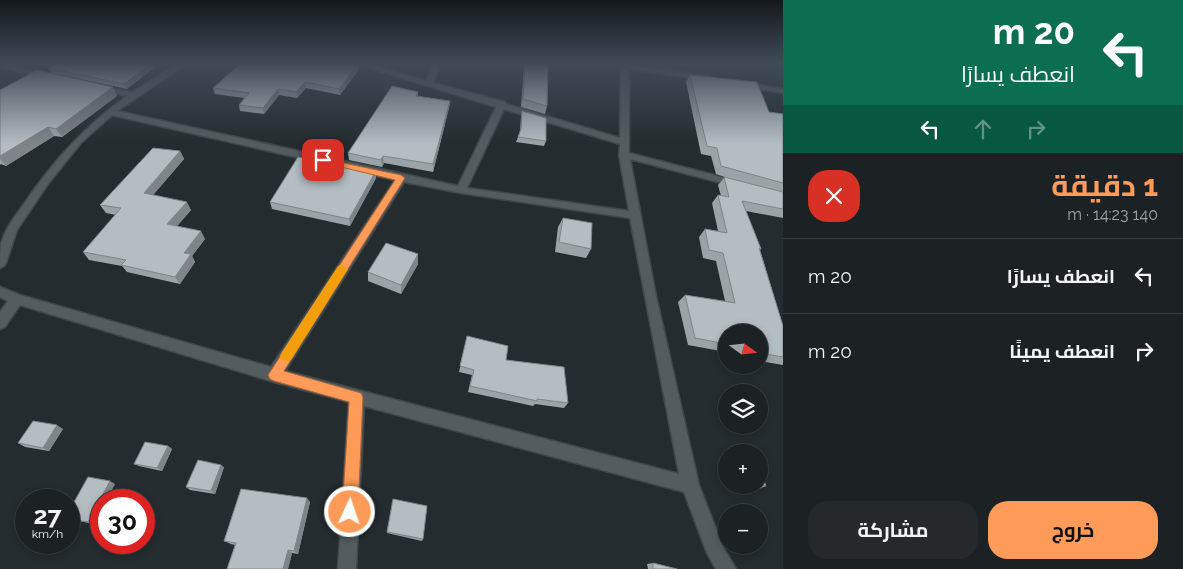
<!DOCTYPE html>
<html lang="ar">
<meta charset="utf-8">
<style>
body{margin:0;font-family:Raleway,Cairo,sans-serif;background:#25292b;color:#f1f3f6;direction:rtl;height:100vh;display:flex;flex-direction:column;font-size:19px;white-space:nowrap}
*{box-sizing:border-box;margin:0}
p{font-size:16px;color:#a0a3a6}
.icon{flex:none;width:28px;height:28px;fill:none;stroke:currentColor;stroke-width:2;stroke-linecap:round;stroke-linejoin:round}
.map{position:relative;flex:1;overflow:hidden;direction:ltr}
.sheet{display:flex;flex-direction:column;background:#1c2123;width:400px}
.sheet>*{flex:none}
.banner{background:#0b6e4f;color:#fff;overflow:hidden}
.needle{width:32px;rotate:105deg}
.controls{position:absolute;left:718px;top:324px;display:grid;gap:10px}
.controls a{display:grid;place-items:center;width:50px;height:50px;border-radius:50%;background:#1c2123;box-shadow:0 2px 8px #0003,0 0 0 1px #3a3e41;font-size:25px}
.speed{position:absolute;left:15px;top:489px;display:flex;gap:10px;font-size:25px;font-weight:700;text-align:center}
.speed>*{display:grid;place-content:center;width:65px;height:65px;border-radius:50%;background:#1c2123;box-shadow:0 2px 8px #0003,0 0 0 1px #3a3e41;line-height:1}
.speed small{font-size:12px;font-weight:400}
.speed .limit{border:8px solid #d22;background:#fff;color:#111}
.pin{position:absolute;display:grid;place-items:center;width:42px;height:42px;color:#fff;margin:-21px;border-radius:10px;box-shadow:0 2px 8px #0006}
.me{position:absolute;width:55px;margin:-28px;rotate:3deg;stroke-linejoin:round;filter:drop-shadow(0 0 4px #0008)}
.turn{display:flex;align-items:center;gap:18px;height:105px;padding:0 25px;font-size:22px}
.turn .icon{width:65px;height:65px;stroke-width:2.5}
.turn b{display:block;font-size:35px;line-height:42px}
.lanes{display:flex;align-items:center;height:48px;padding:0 25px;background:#0003;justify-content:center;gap:25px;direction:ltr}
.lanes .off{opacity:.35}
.round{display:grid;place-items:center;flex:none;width:52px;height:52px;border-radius:20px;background:#25292b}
.summary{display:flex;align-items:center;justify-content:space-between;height:85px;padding:0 25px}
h1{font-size:30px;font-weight:700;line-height:38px;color:#fe9b58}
.primary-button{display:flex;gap:10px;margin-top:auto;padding:10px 25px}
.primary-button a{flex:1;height:58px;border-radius:20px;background:#fe9b58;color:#111;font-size:20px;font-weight:700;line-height:58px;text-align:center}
.primary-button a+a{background:#25292b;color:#f1f3f6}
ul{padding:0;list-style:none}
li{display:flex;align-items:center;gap:15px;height:75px;padding:0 25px;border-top:1px solid #3a3e41}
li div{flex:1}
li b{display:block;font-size:19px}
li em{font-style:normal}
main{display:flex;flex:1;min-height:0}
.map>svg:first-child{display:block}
</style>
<main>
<section class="sheet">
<div class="banner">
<div class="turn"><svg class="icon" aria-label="left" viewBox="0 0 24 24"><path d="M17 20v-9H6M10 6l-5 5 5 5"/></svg><div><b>20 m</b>انعطف يسارًا</div></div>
<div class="lanes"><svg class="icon" aria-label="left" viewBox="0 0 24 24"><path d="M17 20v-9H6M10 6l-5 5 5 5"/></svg><svg class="icon off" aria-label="ahead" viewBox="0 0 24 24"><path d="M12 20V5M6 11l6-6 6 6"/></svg><svg class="icon off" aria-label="right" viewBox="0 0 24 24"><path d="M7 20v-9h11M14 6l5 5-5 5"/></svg></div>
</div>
<div class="summary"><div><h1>1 دقيقة</h1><p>140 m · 14:23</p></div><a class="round" style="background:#d93025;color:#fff"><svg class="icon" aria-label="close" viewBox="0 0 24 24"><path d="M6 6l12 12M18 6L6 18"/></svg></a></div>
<ul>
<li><svg class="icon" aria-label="left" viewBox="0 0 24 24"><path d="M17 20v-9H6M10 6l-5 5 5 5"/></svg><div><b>انعطف يسارًا</b></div><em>20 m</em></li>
<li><svg class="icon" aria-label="right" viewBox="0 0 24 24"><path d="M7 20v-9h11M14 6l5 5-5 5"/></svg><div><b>انعطف يمينًا</b></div><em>20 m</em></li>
</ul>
<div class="primary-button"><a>خروج</a><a>مشاركة</a></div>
</section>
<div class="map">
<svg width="783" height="569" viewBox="0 0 783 569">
<rect width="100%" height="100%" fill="#252c2f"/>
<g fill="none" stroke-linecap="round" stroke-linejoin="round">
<defs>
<g id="street">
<polygon points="0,64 7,64 51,76 47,78 0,67"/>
<path d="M177 64H187L117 111 458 186 496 107 357 64H370L426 81 433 64H441L433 83 505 102 506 104 620 138 621 64 709 76 710 78 706 80 629 69V153L741 182 742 184 737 187 630 159 656 296 699 485 723 547 736 569H716L707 553 684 492 364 406 356 569H338L349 402 274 382 20 305 5 327 0 329V312L8 301 0 297V287L20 295 271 367 395 180 112 115 81 143 48 184 17 230 6 263 4 266 0 268C0 260 0 251 1 244 5 228 16 215 26 201 54 160 86 125 127 96L95 89V85L133 92ZM504 109 620 144 619 155 629 211 467 188ZM404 182 461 193 630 218 679 474 285 371Z"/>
<polygon points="740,82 783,89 783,93 740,86"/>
</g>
</defs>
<use href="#street" stroke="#414749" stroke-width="3"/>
<use href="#street" fill="#545c5f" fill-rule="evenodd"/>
</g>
<g fill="#9ba3a6">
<polygon points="36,64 152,64 154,68 127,89 52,73 49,68 51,67"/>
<polygon points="524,64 548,64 547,106 545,114 521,107"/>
<polygon points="359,69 340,95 306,88 297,98 279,95 264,114 240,111 239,105 244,98 215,94 213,88"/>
<polygon points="690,75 769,112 783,114 783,218 746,211 761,249 760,250 783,326 783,365 759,361 759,332 726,332 726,352 688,345 678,302 685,295 725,301 716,261 703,258 699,237 705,229 718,231 712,203 718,195 721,196 718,185 725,177 716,174 711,156 701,154 686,82"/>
<polygon points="0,90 117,96 62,137 54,136 6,166 1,164 0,165"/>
<polygon points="418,92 418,96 450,101 449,108 433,172 384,163 382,167 349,160 348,153"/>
<polygon points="522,111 546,141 544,146 516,142 520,132 521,116"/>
<polygon points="180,151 184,159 153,195 191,210 177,226 205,239 192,256 195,262 180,284 127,272 122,266 89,260 83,252 116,215 106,213 100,205"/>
<polygon points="336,165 376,171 376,178 350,226 272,209 270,202"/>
<polygon points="563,218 591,249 586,258 555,252 558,227"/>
<polygon points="418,254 418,264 401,294 368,281 368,272"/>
<polygon points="467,336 506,360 568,403 564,408 535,404 533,406 468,392 472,375 459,372"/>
<polygon points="63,429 49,451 25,447 18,443"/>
<polygon points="168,446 172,449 162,471 139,466 134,464"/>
<polygon points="726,460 726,477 722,462"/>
<polygon points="224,467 215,494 190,490 186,487"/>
<polygon points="115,484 101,500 101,511 94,524 69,519 69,511"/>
<polygon points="736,485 759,485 766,486 759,489"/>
<polygon points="310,502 298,554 292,553 288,569 227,569 235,545 231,544 224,541"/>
<polygon points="387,532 423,539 422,541 387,533"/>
<polygon points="653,563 677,569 648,569 647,564"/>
</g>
<g fill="#7e8487">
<polygon points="150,64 152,64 154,68 127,89 124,84"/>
<polygon points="358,64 359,69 340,95 339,89"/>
<polygon points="305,82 306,88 297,98 296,92"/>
<polygon points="113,87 117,96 62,137 56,129"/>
<polygon points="278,89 279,95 264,114 263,108"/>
<polygon points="450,101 449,108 433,172 433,164"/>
<polygon points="48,127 54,136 6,166 0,159 0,156"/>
<polygon points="180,151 184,159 148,201 144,193"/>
<polygon points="383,156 384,163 382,167 381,160"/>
<polygon points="376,171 376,178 350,226 349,219"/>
<polygon points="187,202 191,210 172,232 167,224"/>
<polygon points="201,231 205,239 192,256 195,262 180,284 175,277 184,253"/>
<polygon points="418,254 418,264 401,294 401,285"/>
<polygon points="57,425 63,429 49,451 43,448"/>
<polygon points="168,446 172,449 162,471 157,468"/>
<polygon points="221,465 224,467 215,494 211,491"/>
<polygon points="110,481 115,484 107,500 101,500 101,511 94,524 88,522"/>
<polygon points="307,498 310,502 298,554 294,551"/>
<polygon points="288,550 292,553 288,569 283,569"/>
</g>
<g fill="#b4bdc1" stroke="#7e8487">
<polygon points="56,64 150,64 124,84 49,68"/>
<polygon points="240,64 358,64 339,89 305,82 296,92 278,89 263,108 239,105 249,93 213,88"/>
<polygon points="525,64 548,64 547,106 523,99"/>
<polygon points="37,70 113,87 56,129 48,127 0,156 0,90"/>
<polygon points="690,75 757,82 769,112 783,114 783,183 721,166 717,148 707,146"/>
<polygon points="392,86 418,92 416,96 450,101 433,164 383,156 381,160 348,153"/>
<polygon points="522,111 546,118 546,141 518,137 521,129"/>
<polygon points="153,148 180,151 144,193 187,202 167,224 201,231 184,253 191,254 175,277 121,265 126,260 83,252 121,208 100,205"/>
<polygon points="298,157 336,165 341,165 342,163 376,171 349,219 270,202"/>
<polygon points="724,177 783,192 783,209 742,201 761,249 759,248 783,326 783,357 759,353 759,332 726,332 726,344 695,338 685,295 735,303 723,253 709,250 705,229 727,233 718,195 729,197"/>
<polygon points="563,218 592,223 591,249 559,242"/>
<polygon points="386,243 418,254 401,285 368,272"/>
<polygon points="467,336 508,346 506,360 564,367 568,403 537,399 537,401 470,386 474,370 460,366"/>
<polygon points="33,421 57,425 43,448 18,443"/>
<polygon points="145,442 168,446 157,468 134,464"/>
<polygon points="198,460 221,465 211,491 186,487"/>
<polygon points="759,466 766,486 757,485 759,485"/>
<polygon points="88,477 110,481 88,522 69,519 69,511"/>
<polygon points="241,489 307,498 294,551 288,550 283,569 227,569 236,543 224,541"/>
<polygon points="393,499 427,506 423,539 387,532"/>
<polygon points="653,563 677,569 653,569"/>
</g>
<linearGradient id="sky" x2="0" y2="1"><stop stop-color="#14181a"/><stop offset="0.44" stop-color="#404b58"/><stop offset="1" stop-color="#404b58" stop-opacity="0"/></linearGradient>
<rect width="783" height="144" fill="url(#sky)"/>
<polygon fill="#fe9b58" stroke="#a56539" points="320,158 401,175 405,178 284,371 361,393 363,397 358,512 356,517 350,520 344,517 342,512 349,402 274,381 270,379 268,375 395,180 320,162"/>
<polygon fill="#f59e0b" points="342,265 348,269 291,360 287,361 282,360 280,356 282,352 338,266"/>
</svg>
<div class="controls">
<a><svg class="needle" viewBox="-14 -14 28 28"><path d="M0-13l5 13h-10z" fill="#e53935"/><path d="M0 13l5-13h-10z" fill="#a0a3a6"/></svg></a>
<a><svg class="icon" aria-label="layers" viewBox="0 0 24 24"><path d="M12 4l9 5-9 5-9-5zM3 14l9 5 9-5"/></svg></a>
<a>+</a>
<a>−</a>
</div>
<div class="speed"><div>27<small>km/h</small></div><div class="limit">30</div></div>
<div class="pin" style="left:323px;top:160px;background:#d93025"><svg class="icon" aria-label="arrive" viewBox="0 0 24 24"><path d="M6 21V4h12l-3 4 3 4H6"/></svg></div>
<svg class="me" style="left:350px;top:512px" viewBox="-20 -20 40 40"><circle r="17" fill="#fe9b58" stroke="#fff" stroke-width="3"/><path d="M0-11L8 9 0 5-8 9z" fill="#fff"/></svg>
</div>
</main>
